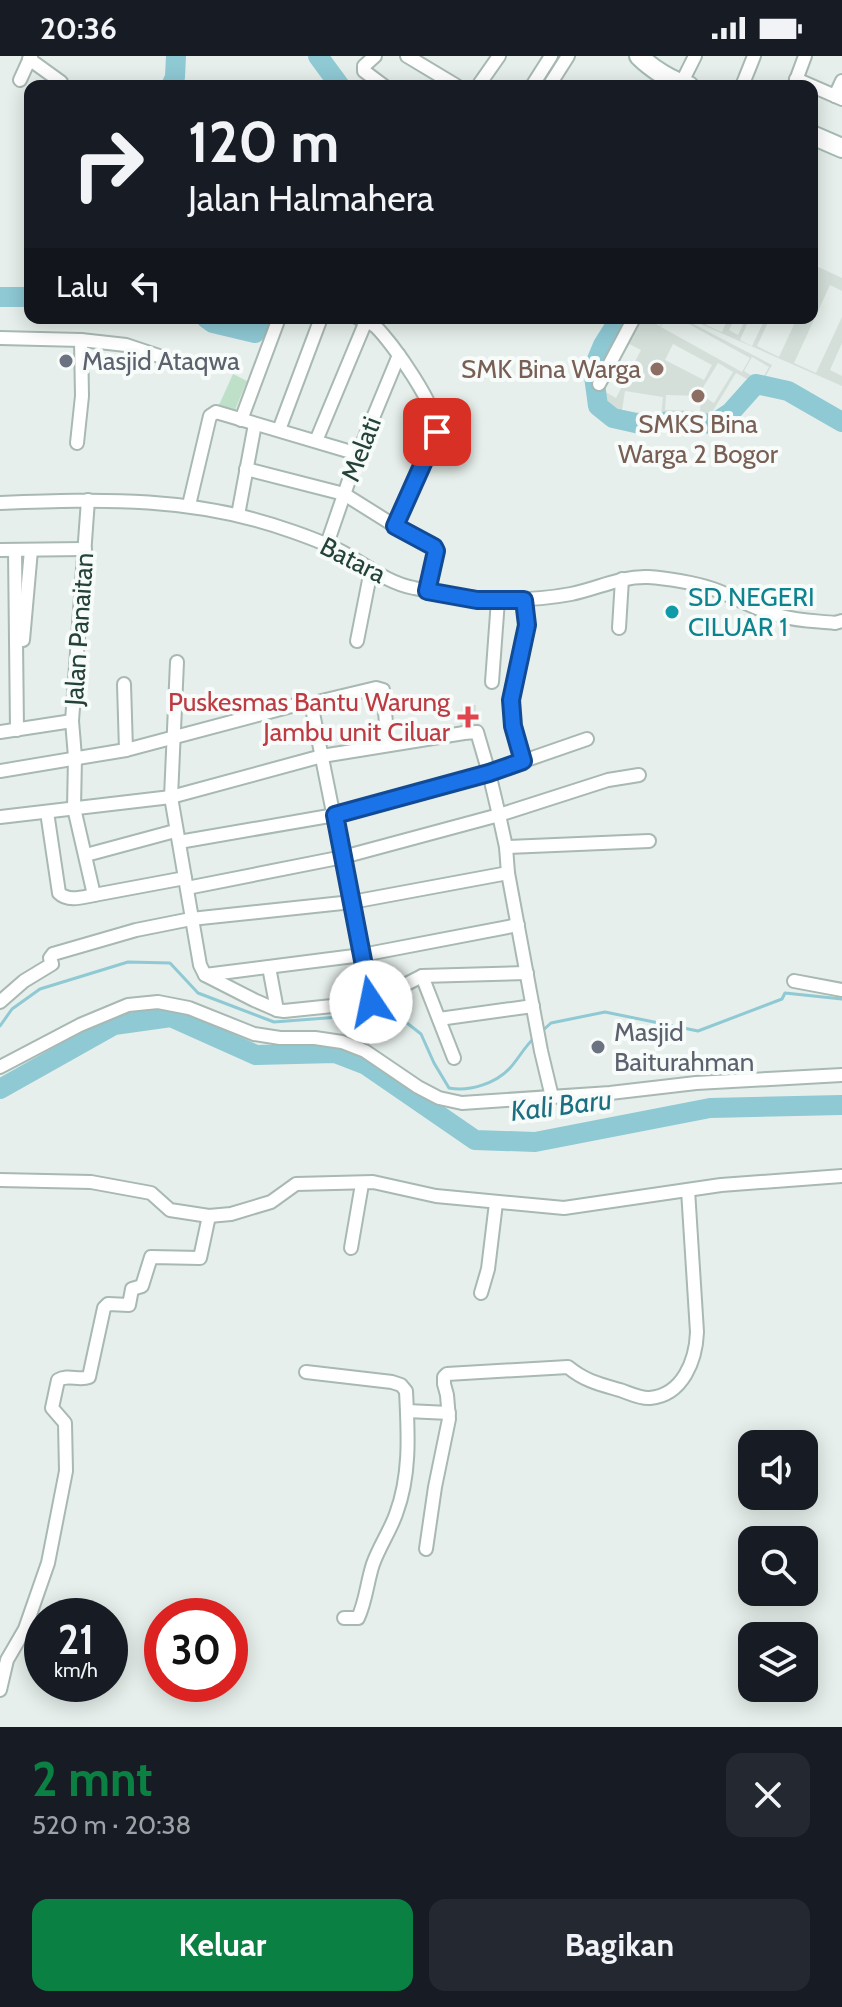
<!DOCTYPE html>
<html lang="id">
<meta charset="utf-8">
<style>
body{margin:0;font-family:Cabin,sans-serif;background:#242831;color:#f1f3f6;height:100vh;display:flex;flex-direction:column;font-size:30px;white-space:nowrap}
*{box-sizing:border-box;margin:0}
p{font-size:26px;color:#9ea1a6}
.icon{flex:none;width:44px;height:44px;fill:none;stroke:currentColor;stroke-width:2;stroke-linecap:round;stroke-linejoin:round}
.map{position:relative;height:1671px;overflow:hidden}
.sheet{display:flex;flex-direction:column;background:#171b24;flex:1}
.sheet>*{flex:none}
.guide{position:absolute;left:24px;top:24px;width:794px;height:244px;border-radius:16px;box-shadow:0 4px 20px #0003;background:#171b24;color:#f1f3f6;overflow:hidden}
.tools{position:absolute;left:738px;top:1374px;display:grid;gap:16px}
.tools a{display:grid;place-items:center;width:80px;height:80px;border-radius:16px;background:#171b24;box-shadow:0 4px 20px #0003;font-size:40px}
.speed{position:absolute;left:24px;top:1542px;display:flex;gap:16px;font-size:40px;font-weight:700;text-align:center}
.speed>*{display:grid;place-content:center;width:104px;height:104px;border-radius:50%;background:#171b24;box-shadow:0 4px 20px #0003;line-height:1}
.speed small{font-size:20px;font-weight:400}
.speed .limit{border:12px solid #d22;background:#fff;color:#111}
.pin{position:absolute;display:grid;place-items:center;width:68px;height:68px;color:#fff;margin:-34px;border-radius:16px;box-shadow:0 4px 12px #0006}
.me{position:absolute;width:88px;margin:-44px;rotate:349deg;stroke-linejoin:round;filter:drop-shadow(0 0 6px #0008)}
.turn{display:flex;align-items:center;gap:28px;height:168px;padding:0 32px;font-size:36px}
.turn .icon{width:104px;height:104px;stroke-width:2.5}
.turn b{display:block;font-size:56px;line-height:68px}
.then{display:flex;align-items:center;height:76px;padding:0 32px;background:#0003;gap:16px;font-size:30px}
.round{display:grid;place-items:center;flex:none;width:84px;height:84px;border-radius:16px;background:#242831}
.headline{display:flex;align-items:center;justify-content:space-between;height:136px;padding:0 32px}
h1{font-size:48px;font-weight:700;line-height:60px;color:#0b8043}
.button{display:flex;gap:16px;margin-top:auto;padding:16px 32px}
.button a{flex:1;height:92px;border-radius:16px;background:#0b8043;color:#fff;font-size:32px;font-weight:700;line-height:92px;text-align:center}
.button a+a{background:#242831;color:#f1f3f6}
.status{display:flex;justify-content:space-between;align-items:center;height:56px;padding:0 40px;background:#171b24;direction:ltr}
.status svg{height:22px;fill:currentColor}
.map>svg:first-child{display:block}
</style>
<div class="status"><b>20:36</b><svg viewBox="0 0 49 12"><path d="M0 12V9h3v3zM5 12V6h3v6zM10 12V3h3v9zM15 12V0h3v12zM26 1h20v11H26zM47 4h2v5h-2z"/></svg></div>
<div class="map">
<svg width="842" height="1671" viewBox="0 0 842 1671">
<rect width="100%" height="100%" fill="#e6efeb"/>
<g fill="#d4dfda" fill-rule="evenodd">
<polygon points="812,208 842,222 842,235 830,229 794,307 816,317 842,261 842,287 830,314 842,320 842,330 687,262 709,262 706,269 722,276 728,262 735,262 729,274 738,279 746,262 750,262 740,284 752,290 763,267 753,262 765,266 767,262 770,262 757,290 779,301 797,262 812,262 812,230 814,225 812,224"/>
<path d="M636 262H645L660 270 665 262 661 271 742 316 750 302 678 262H682L772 309 760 330 736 317 711 358 657 367 618 360 593 346ZM627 287 641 294 616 342 602 334ZM673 288 712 309 704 324 665 304ZM752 301 769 311 761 325 744 315ZM718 307 733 316 714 347 699 338ZM625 335 663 341 661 360 622 354ZM666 339 701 340 700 355 665 354Z"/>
<polygon points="462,649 476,649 474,673 460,673"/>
</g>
<polygon fill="#bfe0c8" points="233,318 247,325 235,354 219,349"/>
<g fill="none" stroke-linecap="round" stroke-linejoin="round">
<g stroke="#8ec9d4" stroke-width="3">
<path d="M0 970 12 953 40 933 128 906 170 907 198 937 274 966 339 961 386 962 407 967 421 978 434 1007 449 1032C470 1036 496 1027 510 1012 519 1002 525 990 535 981"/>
<polyline points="541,976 551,967 605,956 698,975 782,943 785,937 842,943"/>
</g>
<g stroke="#8ec9d4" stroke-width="20">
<polyline points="318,0 340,30"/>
<polyline points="171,30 175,21 176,0"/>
<polyline points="0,241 30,241"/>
<polyline points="206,262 213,267 255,277 261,262"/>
<polyline points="620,262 603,289 593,313 598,350 613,362 640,368 674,365 713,368 731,356 756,328 788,335 842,366"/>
<polyline points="0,1033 114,969 171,961 256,999 335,997 366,1009 475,1084 535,1086 710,1052 842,1049"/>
</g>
<defs>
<g id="street">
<polyline points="375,0 364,10 364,15 384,30"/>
<polyline points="407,0 457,30"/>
<polyline points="29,3 61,26"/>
<polyline points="796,23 842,43"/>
<polyline points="20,24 31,0"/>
<polyline points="795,27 805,0"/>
<polyline points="681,28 695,0"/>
<polyline points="478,30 499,0"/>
<polyline points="532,30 551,0"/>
<polyline points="549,30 568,0"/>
<polyline points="742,30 754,0"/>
<polyline points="835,40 842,25"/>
<path d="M358 262C364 264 370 266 375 270 392 286 440 354 437 376L395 470"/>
<polyline points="0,282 81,284 126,289 180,307"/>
<polyline points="599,328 634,262"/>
<polyline points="241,364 279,262"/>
<polyline points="279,374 321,262"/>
<polyline points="316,385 366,265"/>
<polyline points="77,387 82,340 81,284"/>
<polyline points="246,413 344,438 395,470 432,488 436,495 427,535"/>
<polyline points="88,444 72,665 75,701 74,752 94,839 185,822"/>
<path d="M0 447C103 443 195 440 294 476 311 482 328 488 344 497 367 510 388 527 414 532 466 544 518 548 571 538 597 533 620 520 648 521 666 522 696 527 713 533 736 541 757 555 781 560 798 565 817 565 835 567L842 565"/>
<polyline points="189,449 210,360 216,356 358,398"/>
<polyline points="238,459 255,368"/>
<polyline points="327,488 358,398 399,299"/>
<polyline points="0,494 85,493"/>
<polyline points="15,494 17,674"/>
<polyline points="619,572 622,523"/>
<polyline points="23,584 31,494"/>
<polyline points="357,585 371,514"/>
<polyline points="177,606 171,741 200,909 205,919 254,944 277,954"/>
<polyline points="492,626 498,544"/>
<polyline points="124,628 126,694"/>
<polyline points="309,648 376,632 383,634 388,689"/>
<polyline points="0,676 72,665"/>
<polyline points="523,705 513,670 511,644 527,569 524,544"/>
<polyline points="0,715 126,694 303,647 309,648 313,657 371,946"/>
<path d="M47 756 59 837C68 846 83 841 94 839"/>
<polyline points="0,761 171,741 322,700 464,677 477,676 489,717 499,759 506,791 508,817 541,995 552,1041"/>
<polyline points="179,786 335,759 489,717 587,683"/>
<polyline points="506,791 649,785"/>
<polyline points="86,799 175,775"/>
<polyline points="187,832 343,801 499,759 608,724 639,719"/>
<polyline points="269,911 277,954 284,955 371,946 422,920 527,917"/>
<polyline points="205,919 362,899 518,869"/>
<polyline points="422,920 454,1002"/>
<polyline points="794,925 842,934"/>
<polyline points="0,946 24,925 52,908 50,902 53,898 136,874 191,863 352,846 508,817"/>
<polyline points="439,963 533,950"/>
<polyline points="0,1011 80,969 128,949 158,946 189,952 254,978 280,982 315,982 342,986 365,995 418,1031 439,1042 462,1047 610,1037 696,1027 842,1019"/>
<polyline points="0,1124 91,1126 151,1137 170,1154 209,1160 231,1158 271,1146 296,1128 373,1126 436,1140 564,1152 721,1129 842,1120"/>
<polyline points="351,1192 362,1128"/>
<polyline points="481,1237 488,1213 496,1147"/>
<path d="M306 1316 392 1326 401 1329 406 1335C408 1376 411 1418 396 1458 390 1475 379 1491 373 1508 367 1526 366 1545 358 1562H344"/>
<polyline points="407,1355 449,1357"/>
<path d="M426 1493 435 1431 449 1363 447 1339 444 1328V1321L447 1318 568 1311C585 1325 599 1328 620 1334 629 1337 641 1343 650 1342 683 1339 696 1304 697 1276L688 1134"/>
<path d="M0 1634 7 1604 25 1573 48 1507 66 1415 65 1367 52 1352 58 1324C68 1318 79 1325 89 1321L104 1252 108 1248 129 1249 132 1233 142 1230 151 1201 200 1202 209 1160"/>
</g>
<g id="secondary">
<path d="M639 0C652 13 671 25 689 30"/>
<polyline points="812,79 842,92"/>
</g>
</defs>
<use href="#street" stroke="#a8b8b2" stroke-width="16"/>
<use href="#secondary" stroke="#a4bbb3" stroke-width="22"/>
<use href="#street" stroke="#fff" stroke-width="12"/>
<use href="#secondary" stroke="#fff" stroke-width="18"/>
</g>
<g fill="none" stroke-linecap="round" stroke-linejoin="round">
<defs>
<polyline id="route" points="371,946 335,759 489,717 523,705 513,670 511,644 527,569 524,544 477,544 427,535 436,495 434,491 395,470 437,376"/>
</defs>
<use href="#route" stroke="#114b97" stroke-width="20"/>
<use href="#route" stroke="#1a73e8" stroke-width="14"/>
</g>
<g fill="#6b7280" stroke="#f7fbf9" stroke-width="3">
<circle cx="66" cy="305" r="8"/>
<circle cx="598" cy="991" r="8"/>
</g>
<g fill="#8d6e63" stroke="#f7fbf9" stroke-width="3">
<circle cx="657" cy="313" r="8"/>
<circle cx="698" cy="340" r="8"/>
</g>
<circle fill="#0f9aa8" stroke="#f7fbf9" stroke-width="3" cx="672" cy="556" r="8"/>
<path fill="#e0444e" stroke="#f7fbf9" stroke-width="3" d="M464 649h8v8h8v8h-8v8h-8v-8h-8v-8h8z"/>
<g text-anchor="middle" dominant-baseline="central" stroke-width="8" stroke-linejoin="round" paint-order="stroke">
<g font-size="26" fill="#5b616d" stroke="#f7fbf9" text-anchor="start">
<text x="82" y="305">Masjid Ataqwa</text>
<text x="614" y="976">Masjid<tspan x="614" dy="30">Baiturahman</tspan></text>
</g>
<g font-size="26" fill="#785e54" stroke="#f7fbf9" text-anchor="end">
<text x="641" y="313">SMK Bina Warga</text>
<text x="698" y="368" text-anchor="middle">SMKS Bina<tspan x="698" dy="30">Warga 2 Bogor</tspan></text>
</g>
<g font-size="26" fill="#24423a" stroke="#f7fbf9">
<text transform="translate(361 393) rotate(-69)">Melati</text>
<text transform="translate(353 504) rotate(27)">Batara</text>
<text transform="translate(79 573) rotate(-86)">Jalan Panaitan</text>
</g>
<g font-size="26" fill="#0d838f" stroke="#f7fbf9" text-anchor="start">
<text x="688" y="541">SD NEGERI<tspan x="688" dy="30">CILUAR 1</tspan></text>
</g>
<g font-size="26" fill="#be3a42" stroke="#f7fbf9" text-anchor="end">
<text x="450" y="646">Puskesmas Bantu Warung<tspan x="450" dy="30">Jambu unit Ciluar</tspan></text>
</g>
<g font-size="28" font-style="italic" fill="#1c6f80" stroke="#f7fbf9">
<text transform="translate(561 1049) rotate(-7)">Kali Baru</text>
</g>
</g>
</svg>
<div class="tools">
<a><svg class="icon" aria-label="sound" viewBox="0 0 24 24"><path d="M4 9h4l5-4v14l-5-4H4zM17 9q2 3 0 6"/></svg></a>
<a><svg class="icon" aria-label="search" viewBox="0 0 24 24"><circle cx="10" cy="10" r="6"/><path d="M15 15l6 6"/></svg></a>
<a><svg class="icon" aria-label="layers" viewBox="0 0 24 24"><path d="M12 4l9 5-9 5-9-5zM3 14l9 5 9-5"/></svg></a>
</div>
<div class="speed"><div>21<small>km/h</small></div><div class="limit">30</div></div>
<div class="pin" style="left:437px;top:376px;background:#d93025"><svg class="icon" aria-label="arrive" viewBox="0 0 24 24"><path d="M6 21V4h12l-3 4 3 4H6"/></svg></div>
<svg class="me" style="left:371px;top:946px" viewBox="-20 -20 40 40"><circle r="19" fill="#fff"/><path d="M0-13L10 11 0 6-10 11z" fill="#1a73e8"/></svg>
<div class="guide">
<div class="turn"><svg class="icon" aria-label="right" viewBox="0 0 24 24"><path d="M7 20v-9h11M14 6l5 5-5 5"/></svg><div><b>120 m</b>Jalan Halmahera</div></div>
<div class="then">Lalu<svg class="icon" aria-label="left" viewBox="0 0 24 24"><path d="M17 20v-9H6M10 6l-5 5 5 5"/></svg></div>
</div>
</div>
<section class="sheet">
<div class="headline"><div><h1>2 mnt</h1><p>520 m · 20:38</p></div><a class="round"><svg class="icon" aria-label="close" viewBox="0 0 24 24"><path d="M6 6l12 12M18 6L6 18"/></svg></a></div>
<div class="button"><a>Keluar</a><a>Bagikan</a></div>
</section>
